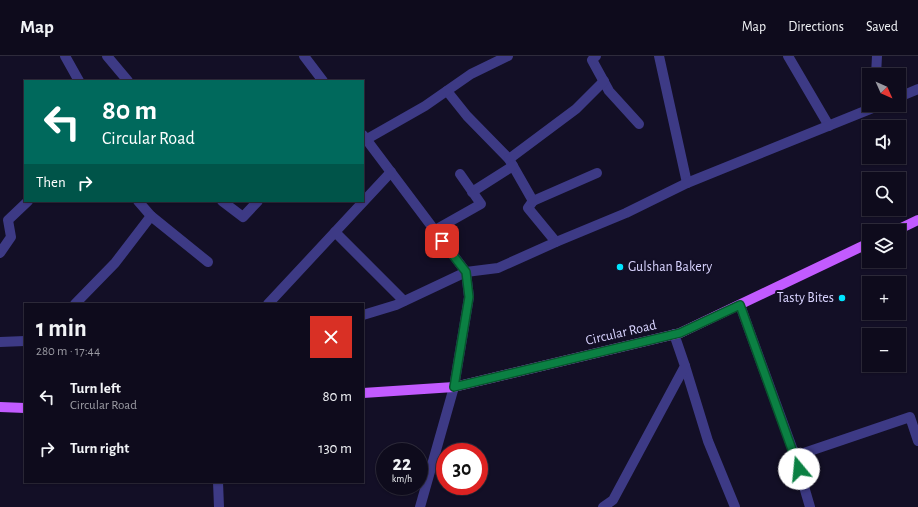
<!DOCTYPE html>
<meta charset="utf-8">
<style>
body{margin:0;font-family:"Alegreya Sans",sans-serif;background:#171425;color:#f1f3f6;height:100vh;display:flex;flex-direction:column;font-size:15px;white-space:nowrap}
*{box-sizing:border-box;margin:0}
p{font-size:13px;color:#9b9ba3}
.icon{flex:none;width:22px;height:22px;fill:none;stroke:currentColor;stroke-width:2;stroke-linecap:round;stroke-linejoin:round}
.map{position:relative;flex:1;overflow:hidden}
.details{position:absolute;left:24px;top:247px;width:340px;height:180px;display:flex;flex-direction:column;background:#0e0b1c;border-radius:0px;box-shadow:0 1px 3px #0004,0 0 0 1px #2e2b3b}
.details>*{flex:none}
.top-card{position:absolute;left:24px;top:24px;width:340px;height:122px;border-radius:0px;box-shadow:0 1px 3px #0004,0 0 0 1px #2e2b3b;background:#00695c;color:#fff;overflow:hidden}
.needle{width:26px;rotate:135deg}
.controls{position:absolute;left:862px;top:12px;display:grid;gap:8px}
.controls a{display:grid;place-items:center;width:44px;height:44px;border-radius:0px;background:#0e0b1c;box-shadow:0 1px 3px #0004,0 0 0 1px #2e2b3b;font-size:20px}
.speed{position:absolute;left:376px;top:387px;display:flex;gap:8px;font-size:20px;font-weight:700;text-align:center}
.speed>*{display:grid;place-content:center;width:52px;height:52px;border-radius:50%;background:#0e0b1c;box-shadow:0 1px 3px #0004,0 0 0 1px #2e2b3b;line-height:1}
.speed small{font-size:10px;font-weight:400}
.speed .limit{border:6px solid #d22;background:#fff;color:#111}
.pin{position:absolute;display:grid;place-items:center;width:34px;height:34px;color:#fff;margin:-17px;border-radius:8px;box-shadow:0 2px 6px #0006}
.me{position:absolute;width:44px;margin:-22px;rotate:343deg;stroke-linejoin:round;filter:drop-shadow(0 0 3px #0008)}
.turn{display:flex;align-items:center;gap:14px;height:84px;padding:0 12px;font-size:18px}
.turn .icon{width:52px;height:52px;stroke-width:2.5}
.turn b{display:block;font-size:28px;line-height:34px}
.then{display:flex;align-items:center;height:38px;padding:0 12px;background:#0003;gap:8px;font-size:15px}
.round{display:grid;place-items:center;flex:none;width:42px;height:42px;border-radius:0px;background:#171425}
.summary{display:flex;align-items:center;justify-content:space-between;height:68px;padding:0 12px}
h1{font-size:24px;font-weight:700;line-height:30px}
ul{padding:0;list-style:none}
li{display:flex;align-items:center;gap:12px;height:52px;padding:0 12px}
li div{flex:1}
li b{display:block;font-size:15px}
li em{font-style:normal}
header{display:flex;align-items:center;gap:24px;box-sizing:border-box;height:56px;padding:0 20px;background:#0e0b1c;border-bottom:1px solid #2e2b3b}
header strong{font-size:19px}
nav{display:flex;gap:22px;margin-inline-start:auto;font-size:14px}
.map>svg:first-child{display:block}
</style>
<header>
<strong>Map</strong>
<nav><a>Map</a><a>Directions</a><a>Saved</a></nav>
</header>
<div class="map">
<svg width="918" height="451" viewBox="0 0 918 451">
<rect width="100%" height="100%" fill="#130f26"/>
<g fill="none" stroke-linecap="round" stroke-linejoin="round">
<g stroke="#3d3a85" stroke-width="10">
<polyline points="65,0 79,25"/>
<polyline points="107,0 128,25"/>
<polyline points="304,0 323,25"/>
<polyline points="596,0 592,4 609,35 639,68"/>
<polyline points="659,0 687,127"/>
<polyline points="788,0 829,70"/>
<polyline points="876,19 877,0"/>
<polyline points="447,35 467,60 509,103 533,145 528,152 556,186"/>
<polyline points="899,41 918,33"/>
<polyline points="363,79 466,216 469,241 454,331"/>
<polyline points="367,83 425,50 471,18 508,0"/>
<polyline points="509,103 576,53 604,25"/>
<polyline points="472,136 513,110"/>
<polyline points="138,145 151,160 208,206"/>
<polyline points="222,145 243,161 258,145"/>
<polyline points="533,145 597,117"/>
<polyline points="435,174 481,148 460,118"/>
<polyline points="335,176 404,245"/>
<polyline points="0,197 11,181 8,164 28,145"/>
<polyline points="75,248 115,207 151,160"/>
<polyline points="268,248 391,116"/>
<polyline points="740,249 795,400 810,451"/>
<polyline points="363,259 396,249 466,216 498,212 556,186 626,157 687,127 880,49"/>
<polyline points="0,286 25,285"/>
<polyline points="685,310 708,385 735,451"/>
<polyline points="795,400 910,361 918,385"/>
<polyline points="218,426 219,451"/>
<polyline points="603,451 613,444 685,310 674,278"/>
</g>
<polyline stroke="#3d3a85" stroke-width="10" points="420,451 454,331"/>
<g stroke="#c25bff" stroke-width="10">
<polyline points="895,175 918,164"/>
<polyline points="363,337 454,331 680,277 869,187"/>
<polyline points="0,351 25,352"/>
</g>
</g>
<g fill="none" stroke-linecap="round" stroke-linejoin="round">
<defs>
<polyline id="route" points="442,185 466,216 469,241 454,331 680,277 740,249 799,413"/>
</defs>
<use href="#route" stroke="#07532c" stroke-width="10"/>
<use href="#route" stroke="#0b8043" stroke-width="7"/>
</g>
<g fill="#00e5ff" stroke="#130f26" stroke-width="1.5">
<circle cx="620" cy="211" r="4"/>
<circle cx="842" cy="242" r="4"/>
</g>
<g text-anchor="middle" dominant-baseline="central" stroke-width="4" stroke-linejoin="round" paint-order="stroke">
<g font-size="14" fill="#d9d4ff" stroke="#130f26" text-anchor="start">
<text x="628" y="211">Gulshan Bakery</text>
<text x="834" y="242" text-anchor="end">Tasty Bites</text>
</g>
<g font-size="14" fill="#d9d4ff" stroke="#130f26">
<text transform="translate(621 277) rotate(-13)">Circular Road</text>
</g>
</g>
</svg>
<div class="controls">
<a><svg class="needle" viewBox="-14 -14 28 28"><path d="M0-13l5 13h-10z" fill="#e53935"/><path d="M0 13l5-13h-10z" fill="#9b9ba3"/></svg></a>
<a><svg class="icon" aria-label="sound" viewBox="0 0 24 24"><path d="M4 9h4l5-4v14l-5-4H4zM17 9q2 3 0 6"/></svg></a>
<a><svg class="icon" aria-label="search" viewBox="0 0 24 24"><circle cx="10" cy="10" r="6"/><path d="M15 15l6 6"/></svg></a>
<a><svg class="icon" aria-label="layers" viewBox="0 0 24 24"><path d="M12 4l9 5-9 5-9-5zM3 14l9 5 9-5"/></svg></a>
<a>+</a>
<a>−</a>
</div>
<div class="speed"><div>22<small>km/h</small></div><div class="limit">30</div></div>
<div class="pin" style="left:442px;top:185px;background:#d93025"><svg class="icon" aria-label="arrive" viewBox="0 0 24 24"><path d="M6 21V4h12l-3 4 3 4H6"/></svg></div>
<svg class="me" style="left:799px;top:413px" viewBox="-20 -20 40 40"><circle r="19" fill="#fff"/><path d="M0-13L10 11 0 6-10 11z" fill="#0b8043"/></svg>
<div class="top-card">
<div class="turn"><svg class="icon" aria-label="left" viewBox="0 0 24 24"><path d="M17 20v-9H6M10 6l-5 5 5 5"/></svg><div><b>80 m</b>Circular Road</div></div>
<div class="then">Then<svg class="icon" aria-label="right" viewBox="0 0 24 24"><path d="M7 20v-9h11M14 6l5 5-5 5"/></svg></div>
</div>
<section class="details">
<div class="summary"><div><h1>1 min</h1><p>280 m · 17:44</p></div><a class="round" style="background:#d93025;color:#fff"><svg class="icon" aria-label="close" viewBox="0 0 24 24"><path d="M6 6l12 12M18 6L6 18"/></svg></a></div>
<ul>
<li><svg class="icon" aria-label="left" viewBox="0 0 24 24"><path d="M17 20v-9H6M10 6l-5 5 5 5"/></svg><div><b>Turn left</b><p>Circular Road</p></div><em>80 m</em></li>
<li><svg class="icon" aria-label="right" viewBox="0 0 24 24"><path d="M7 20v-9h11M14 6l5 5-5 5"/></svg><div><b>Turn right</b></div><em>130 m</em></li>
</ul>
</section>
</div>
